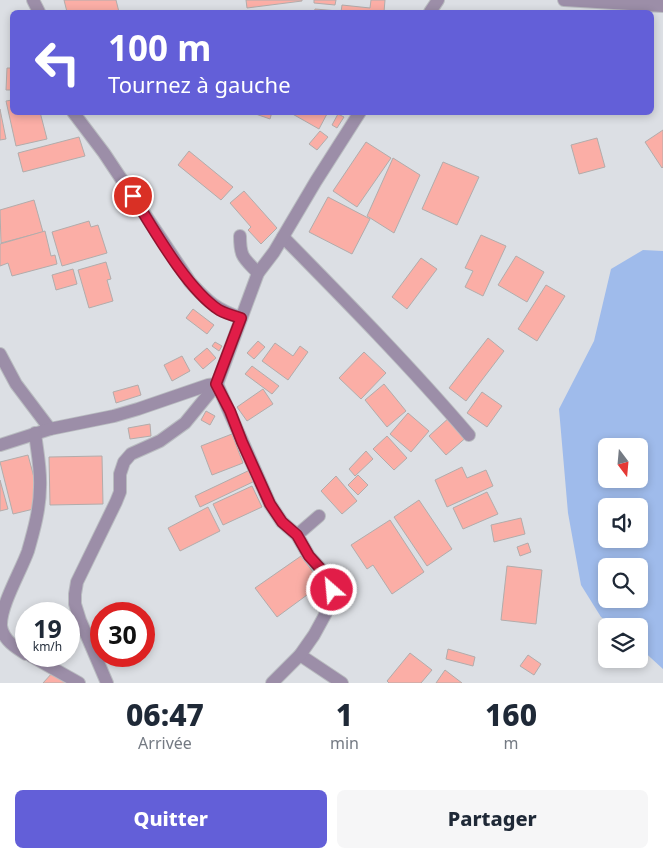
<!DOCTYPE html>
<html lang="fr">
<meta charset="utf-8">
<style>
body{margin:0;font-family:"Noto Sans",sans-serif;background:#f6f6f7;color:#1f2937;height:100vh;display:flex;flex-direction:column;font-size:19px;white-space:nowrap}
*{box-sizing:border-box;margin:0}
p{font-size:16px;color:#747a83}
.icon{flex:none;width:28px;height:28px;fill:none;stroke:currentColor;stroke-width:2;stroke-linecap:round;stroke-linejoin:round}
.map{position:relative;height:683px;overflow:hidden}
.side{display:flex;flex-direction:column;background:#fff;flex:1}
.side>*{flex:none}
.banner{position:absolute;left:10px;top:10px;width:644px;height:105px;border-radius:8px;box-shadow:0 2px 8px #0003;background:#635fd8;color:#fff;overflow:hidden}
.needle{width:32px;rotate:164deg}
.fabs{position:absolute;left:598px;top:438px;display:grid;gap:10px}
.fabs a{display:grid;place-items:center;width:50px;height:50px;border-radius:8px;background:#fff;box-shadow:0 2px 8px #0003;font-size:25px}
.speed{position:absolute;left:15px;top:602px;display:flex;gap:10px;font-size:25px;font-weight:700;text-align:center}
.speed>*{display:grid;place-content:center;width:65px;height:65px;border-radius:50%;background:#fff;box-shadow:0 2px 8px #0003;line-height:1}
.speed small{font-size:12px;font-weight:400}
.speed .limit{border:8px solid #d22;background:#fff;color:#111}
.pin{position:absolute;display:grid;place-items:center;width:42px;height:42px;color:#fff;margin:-21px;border:2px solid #fff;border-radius:50%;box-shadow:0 1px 5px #0007}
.me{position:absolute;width:55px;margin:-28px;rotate:333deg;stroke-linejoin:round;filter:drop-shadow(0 0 4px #0008)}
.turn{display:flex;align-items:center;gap:18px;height:105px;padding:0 15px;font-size:22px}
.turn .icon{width:65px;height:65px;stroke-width:2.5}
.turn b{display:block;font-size:35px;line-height:42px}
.eta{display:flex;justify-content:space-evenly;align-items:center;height:85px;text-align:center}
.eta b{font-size:30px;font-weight:800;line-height:35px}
.action{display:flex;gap:10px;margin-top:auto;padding:10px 15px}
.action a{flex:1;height:58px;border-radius:8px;background:#635fd8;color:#fff;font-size:20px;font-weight:800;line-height:58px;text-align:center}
.action a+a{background:#f6f6f7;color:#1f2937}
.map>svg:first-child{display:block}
</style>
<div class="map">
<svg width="663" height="683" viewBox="0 0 663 683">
<rect width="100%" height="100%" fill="#dcdfe4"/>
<path fill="#9fbbeb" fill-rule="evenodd" d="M643 250 663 251V669L639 647V626H613L601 617 581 585 568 513 559 409 594 341 611 269ZM606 446H639V479H606ZM606 506H639V539H606ZM606 566H639V599H606Z"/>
<g fill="#fbaea6" stroke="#b2acab">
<polygon points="64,0 116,0 119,12 67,12"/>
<polygon points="246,0 302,0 302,1 247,8"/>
<polygon points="314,0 336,0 335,5 314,3"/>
<polygon points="371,0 385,0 384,12 341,12 342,5 370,8"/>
<polygon points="315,9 338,11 338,12 314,12"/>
<polygon points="309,11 309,12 267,12"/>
<polygon points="7,68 12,68 12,90 6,90"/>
<polygon points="12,100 12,112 40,112 47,139 16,146 6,101"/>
<polygon points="0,109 6,139 0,140"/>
<polygon points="250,112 272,112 270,119"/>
<polygon points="289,112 328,112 319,129"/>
<polygon points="338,114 344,117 337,128 332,125"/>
<polygon points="663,130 663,167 662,168 645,142"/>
<polygon points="320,131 328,137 317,150 309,144"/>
<polygon points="79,137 85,156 23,172 18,153"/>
<polygon points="597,138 605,167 579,174 571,145"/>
<polygon points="366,142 391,158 357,207 333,191"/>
<polygon points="189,151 233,187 221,200 178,165"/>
<polygon points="393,158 420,175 394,233 367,216"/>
<polygon points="443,162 479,177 457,225 422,209"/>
<polygon points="244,191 277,228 261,244 248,230 251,227 230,203"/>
<polygon points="328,197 370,219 352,254 309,232"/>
<polygon points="34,200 43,232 1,243 0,210"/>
<polygon points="89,221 91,227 98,225 107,253 62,266 52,232"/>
<polygon points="45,231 51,256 55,255 57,264 12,276 8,263 0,266 0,244"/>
<polygon points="481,235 506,246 483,296 465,287 473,271 465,268"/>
<polygon points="516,256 544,272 527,302 498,285"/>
<polygon points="421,258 437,269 407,309 392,297"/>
<polygon points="106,262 111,279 107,280 113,301 89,308 78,270"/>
<polygon points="73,269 77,284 56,290 52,275"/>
<polygon points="546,285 565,296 537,341 518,329"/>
<polygon points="193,309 214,325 207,334 186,318"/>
<polygon points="488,338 504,351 466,401 449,388"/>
<polygon points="258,341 265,347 254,359 247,353"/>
<polygon points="215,342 222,346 219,351 212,346"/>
<polygon points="275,343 293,356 300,346 308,352 288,380 262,361"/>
<polygon points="207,348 216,358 203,369 194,359"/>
<polygon points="364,352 386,373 361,399 339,378"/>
<polygon points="182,356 190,371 172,381 164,365"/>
<polygon points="252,366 279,386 272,394 245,374"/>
<polygon points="384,384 406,411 387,427 365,400"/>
<polygon points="138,385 141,395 116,403 113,392"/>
<polygon points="263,389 273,404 247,421 237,407"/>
<polygon points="482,392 502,406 487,427 467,413"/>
<polygon points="206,411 215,416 210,425 201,420"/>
<polygon points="408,413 429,431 411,452 390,434"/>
<polygon points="451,416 469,435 446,455 429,436"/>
<polygon points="150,424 151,436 130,439 128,428"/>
<polygon points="232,434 243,463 212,475 201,446"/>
<polygon points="387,436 407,458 394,470 373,449"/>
<polygon points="366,451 373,459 355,476 349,469"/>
<polygon points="28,455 42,507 13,514 0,462"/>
<polygon points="102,456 103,504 50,505 49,457"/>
<polygon points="462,467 467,478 486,470 493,486 447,507 435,480"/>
<polygon points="252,469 257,480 200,507 195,496"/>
<polygon points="358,475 368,485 358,495 348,485"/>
<polygon points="336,476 357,501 342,514 321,491"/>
<polygon points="0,480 8,509 0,511"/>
<polygon points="252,486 262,507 223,525 213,504"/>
<polygon points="487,492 498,514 463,529 453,508"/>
<polygon points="419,500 452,549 427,566 394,517"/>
<polygon points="208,507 220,531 180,551 168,528"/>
<polygon points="521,518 525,534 494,542 491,525"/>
<polygon points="390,520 424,572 392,594 373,565 367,569 351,545"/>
<polygon points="528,543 531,552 520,556 517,547"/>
<polygon points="301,556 322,584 277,617 255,588"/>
<polygon points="507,566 542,570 536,624 501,620"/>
<polygon points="448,649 475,657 473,666 446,659"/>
<polygon points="410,653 432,670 421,683 389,683 387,681"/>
<polygon points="528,655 541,664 534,675 520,666"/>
<polygon points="445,670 462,683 436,683"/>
<polygon points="53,672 68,683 43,683"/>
</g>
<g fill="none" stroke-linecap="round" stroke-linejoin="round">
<defs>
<g id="minor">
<polyline points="33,0 39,12"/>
<polyline points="564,0 663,6"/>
<polyline points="430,12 438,0"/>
<path d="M73 112 104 153 190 282C208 302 216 309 241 318"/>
<path d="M240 236C240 258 244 258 258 273"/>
<path d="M283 237C347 302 410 366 469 435"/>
<polyline points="0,354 16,384 50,429"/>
<polyline points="0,445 50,429 114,416 138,409 208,385 217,384 258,273 274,252 316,181 360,112"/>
<polyline points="297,535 319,516"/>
<path d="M26 654C16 648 3 640 1 626 0 606 21 571 28 551 34 530 40 508 40 487 41 469 37 451 35 433"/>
<polyline points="300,655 342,683"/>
<polyline points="31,656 79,683"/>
<polyline points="107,683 80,620 75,604 75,594 77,582 116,502 120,492 120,474 124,462 131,454 160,441 185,423 217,384 270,504 282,522 297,535 309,556 328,577 332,590 332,602 314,635 300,655 272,683"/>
</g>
</defs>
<use href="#minor" stroke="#b9bcc0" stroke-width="14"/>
<use href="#minor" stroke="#9c8ea8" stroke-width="12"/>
</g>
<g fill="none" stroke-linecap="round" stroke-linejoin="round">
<defs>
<path id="route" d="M133 196C154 230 187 289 219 310 226 314 234 316 241 318L216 384 230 411 242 442 270 504 282 522 297 535 309 556 328 577 332 590"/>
</defs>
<use href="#route" stroke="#92132f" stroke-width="12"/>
<use href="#route" stroke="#e11d48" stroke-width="9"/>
</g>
</svg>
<div class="fabs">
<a><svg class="needle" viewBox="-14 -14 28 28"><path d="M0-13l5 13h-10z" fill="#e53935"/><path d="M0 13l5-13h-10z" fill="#747a83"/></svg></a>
<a><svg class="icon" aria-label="sound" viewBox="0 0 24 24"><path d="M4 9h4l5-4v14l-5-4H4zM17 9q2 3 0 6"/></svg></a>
<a><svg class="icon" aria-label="search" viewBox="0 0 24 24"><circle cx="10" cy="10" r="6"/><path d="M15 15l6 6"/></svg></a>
<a><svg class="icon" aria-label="layers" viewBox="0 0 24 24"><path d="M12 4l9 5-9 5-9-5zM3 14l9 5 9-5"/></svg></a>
</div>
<div class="speed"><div>19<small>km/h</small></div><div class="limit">30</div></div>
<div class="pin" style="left:133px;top:196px;background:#d93025"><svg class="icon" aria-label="arrive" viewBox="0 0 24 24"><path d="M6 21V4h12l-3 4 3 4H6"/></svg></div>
<svg class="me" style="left:332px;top:590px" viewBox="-20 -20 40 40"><circle r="17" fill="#e11d48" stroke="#fff" stroke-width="3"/><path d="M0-11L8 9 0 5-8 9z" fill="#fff"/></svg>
<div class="banner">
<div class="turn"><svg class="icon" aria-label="left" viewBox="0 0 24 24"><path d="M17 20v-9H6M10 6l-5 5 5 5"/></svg><div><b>100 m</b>Tournez à gauche</div></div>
</div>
</div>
<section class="side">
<div class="eta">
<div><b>06:47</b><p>Arrivée</p></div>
<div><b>1</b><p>min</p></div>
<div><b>160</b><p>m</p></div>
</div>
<div class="action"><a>Quitter</a><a>Partager</a></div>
</section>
